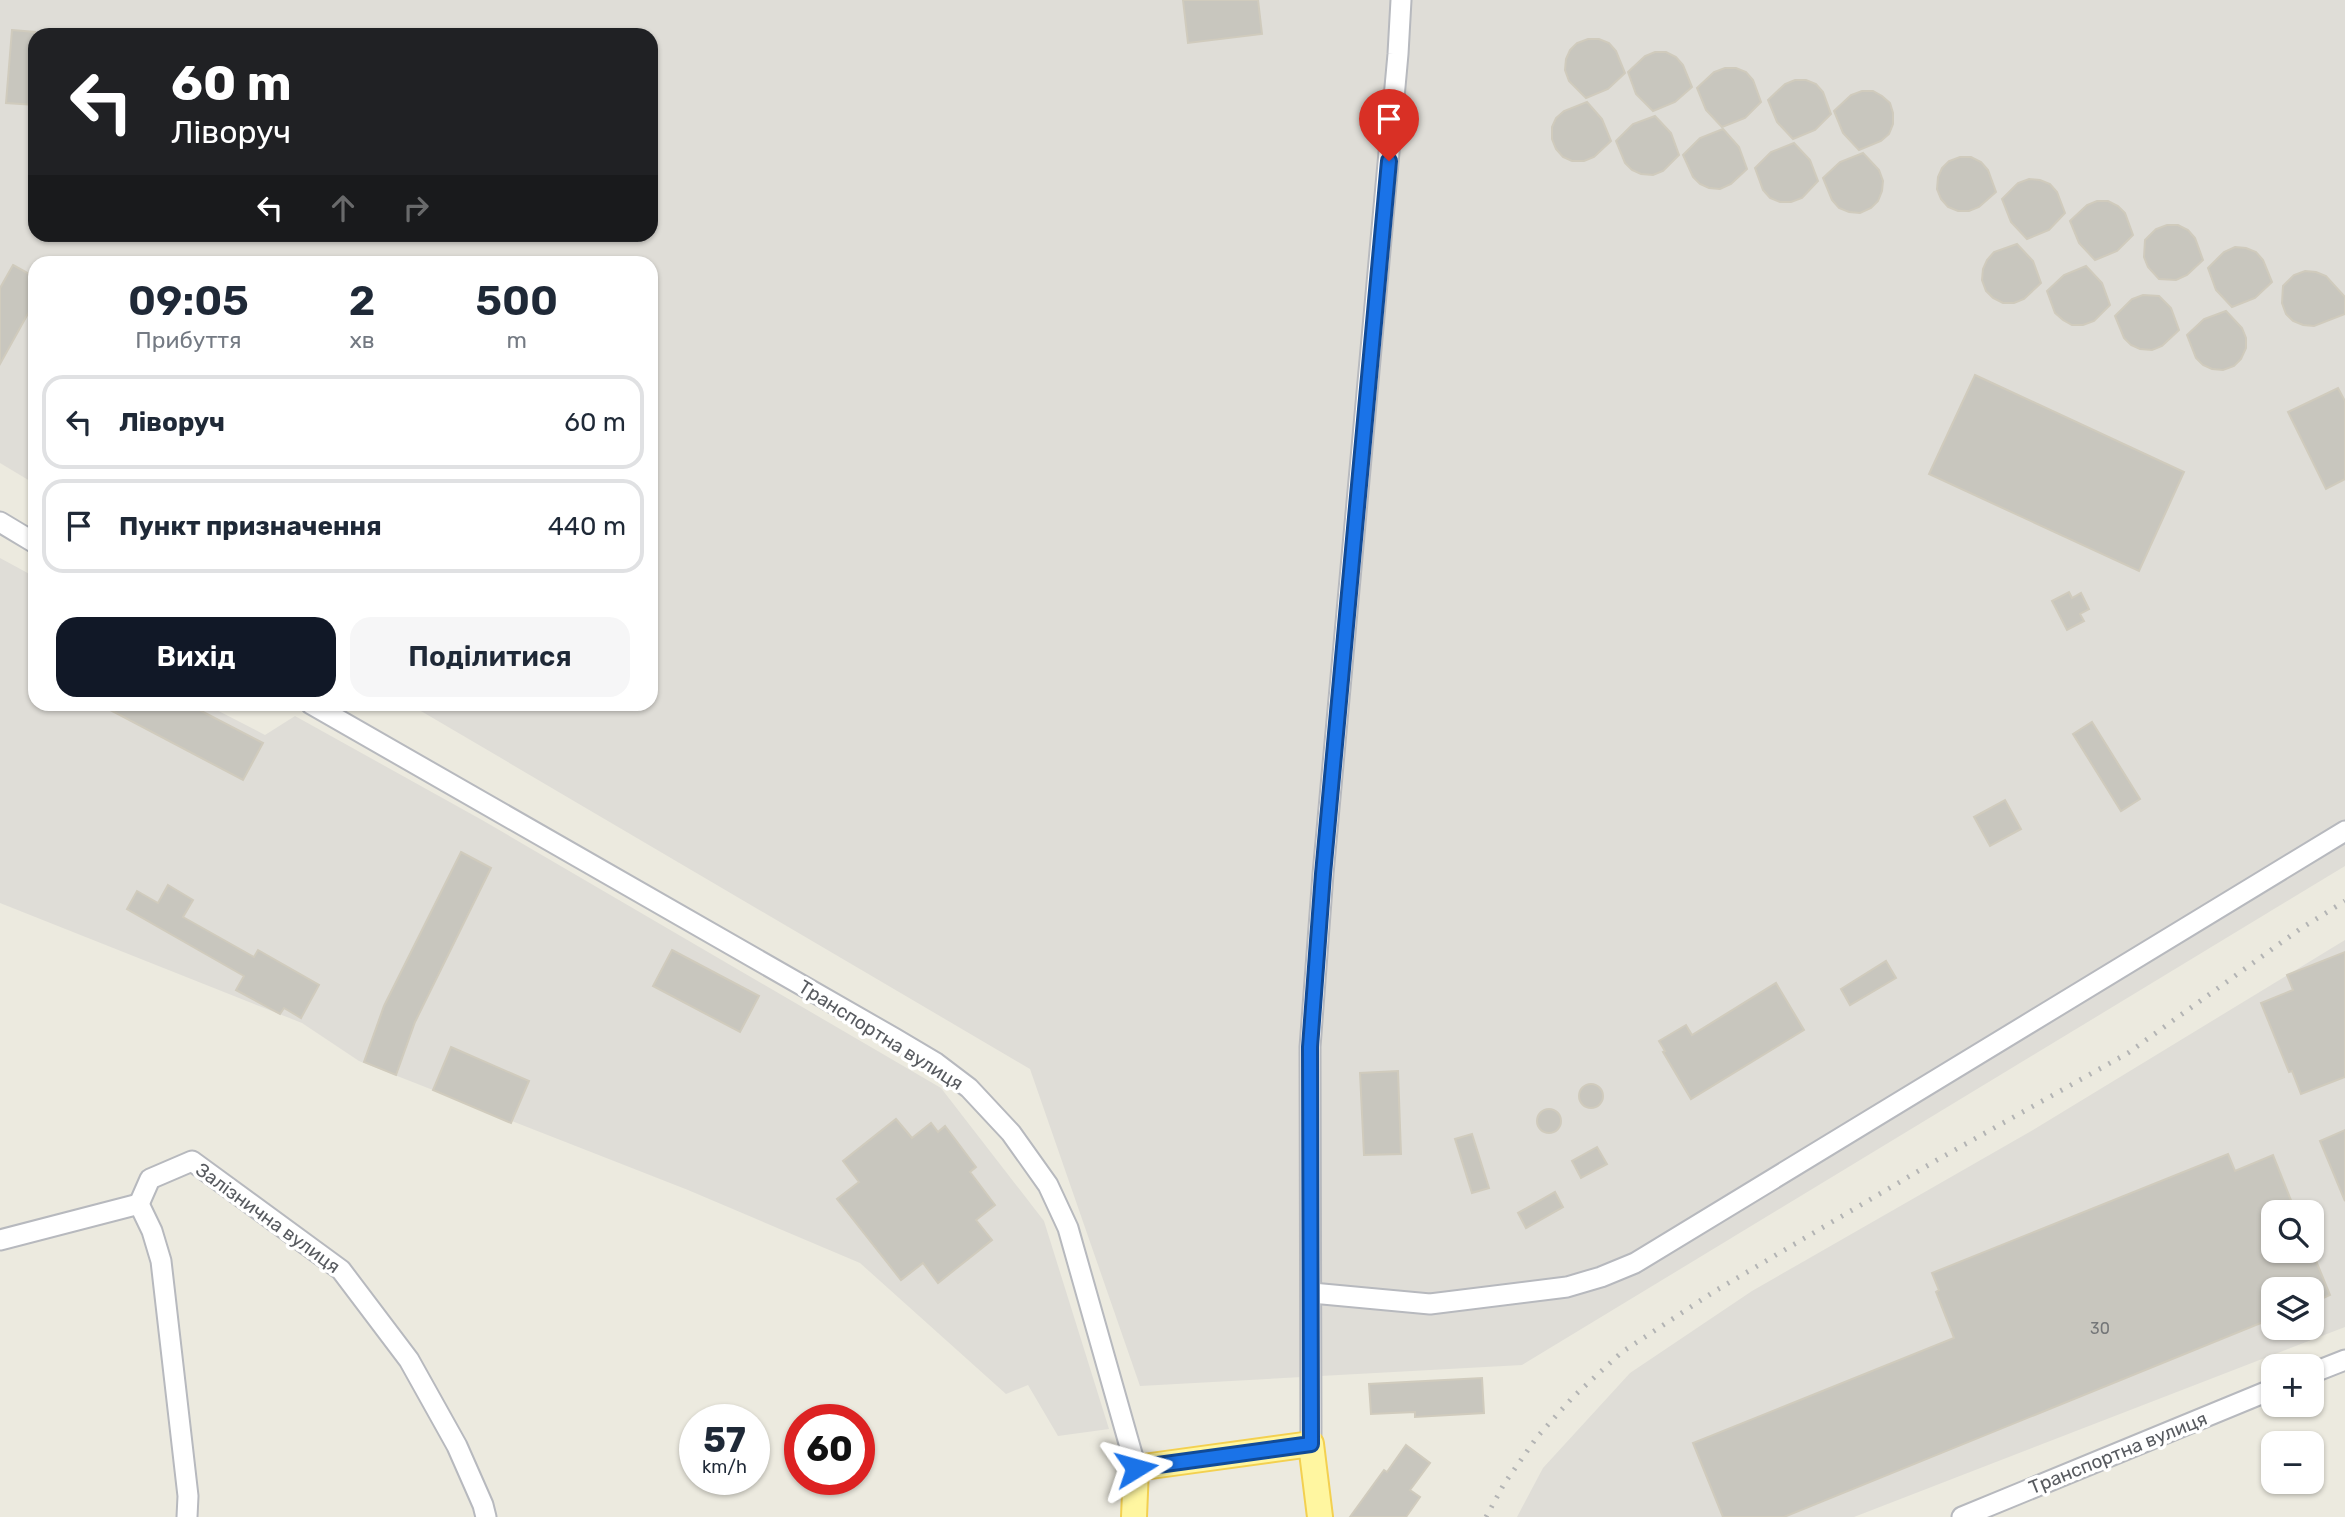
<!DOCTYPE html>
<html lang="uk">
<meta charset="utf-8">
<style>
body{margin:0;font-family:Rubik,sans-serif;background:#f6f6f7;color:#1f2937;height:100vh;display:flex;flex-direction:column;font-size:26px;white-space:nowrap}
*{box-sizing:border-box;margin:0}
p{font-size:23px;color:#747a83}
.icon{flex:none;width:38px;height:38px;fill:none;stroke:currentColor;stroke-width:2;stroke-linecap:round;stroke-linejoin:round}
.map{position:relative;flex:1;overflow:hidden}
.sheet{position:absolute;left:28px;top:256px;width:630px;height:455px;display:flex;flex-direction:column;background:#fff;border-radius:21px;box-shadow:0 2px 5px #0004}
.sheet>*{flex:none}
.guide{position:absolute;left:28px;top:28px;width:630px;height:214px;border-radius:21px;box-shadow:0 2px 5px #0004;background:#202124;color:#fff;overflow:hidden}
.tools{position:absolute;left:2261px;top:1200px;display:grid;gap:14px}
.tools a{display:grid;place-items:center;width:63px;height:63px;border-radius:14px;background:#fff;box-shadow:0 2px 5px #0004;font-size:35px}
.speed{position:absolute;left:679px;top:1404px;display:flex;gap:14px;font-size:35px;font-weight:700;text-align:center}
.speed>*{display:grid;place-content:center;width:91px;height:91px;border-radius:50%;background:#fff;box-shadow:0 2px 5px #0004;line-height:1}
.speed small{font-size:18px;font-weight:400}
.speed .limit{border:10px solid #d22;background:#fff;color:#111}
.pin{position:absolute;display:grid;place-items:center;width:60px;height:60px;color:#fff;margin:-72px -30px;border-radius:50% 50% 50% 0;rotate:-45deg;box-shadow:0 0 7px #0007}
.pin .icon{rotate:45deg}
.me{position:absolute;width:77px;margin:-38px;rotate:82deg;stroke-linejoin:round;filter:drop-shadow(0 0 5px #0008)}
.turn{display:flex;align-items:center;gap:24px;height:147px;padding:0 28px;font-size:32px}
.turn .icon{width:91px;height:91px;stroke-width:2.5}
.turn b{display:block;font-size:49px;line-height:60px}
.lanes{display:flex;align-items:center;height:66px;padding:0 28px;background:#0003;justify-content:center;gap:35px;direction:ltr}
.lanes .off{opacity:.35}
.eta{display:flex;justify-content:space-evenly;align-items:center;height:119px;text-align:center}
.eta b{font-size:42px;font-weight:600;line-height:49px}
.action{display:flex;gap:14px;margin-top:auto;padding:14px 28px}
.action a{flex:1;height:80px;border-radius:21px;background:#111827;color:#fff;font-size:28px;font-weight:600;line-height:80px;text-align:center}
.action a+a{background:#f6f6f7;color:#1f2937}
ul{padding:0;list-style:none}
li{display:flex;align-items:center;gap:21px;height:94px;margin:0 14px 10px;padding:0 14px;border:4px solid #e0e1e3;border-radius:21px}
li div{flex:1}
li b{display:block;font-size:26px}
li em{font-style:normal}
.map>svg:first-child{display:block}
</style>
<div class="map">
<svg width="2345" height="1517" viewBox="0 0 2345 1517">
<rect width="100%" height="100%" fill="#eceadf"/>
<g fill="#dfddd7" fill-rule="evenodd">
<path d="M0 0H2345V866L1522 1365 1140 1386 1030 1069 409 704H651V262H35V484L0 463ZM35 35H651V234H35Z"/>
<polygon points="0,558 35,577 35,704 205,704 265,735 295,716 482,820 941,1088 1044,1221 1109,1429 1058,1436 1028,1385 1006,1394 860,1263 688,1190 359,1061 302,1023 0,903"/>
<path d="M2345 940V1327L1854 1517H1517L1543 1468 1630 1373 1752 1291 2033 1130ZM2273 1213H2312V1251H2273ZM2273 1290H2312V1328H2273Z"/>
</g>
<g fill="#c8c6be" stroke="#d0cbbd" stroke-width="2">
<polygon points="1183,0 1258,0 1262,34 1188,43"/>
<polygon points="12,30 35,32 35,105 6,103"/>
<polygon points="1588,39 1599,39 1609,43 1616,51 1625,73 1608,89 1586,98 1569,81 1565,70 1566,59 1570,50 1577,43"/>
<polygon points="1655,52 1666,52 1676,57 1683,65 1692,87 1675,102 1653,111 1636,94 1628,72 1645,56"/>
<polygon points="1725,68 1736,68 1746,72 1753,80 1761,102 1745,118 1722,127 1706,110 1697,88 1714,72"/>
<polygon points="1795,80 1806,80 1816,84 1823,92 1831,114 1815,130 1793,139 1777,122 1768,100 1785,84"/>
<polygon points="1862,91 1873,91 1882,96 1890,103 1893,113 1893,124 1889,134 1881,141 1859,150 1843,133 1834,111 1851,95"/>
<polygon points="1587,102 1602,119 1611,141 1594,157 1584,161 1572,161 1563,157 1556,149 1552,139 1552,127 1556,118 1564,111"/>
<polygon points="1655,116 1671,133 1679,155 1663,171 1653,175 1641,174 1632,170 1625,163 1616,141 1633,124"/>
<polygon points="1723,129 1739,147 1747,169 1731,184 1720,189 1709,188 1700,184 1693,177 1683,155 1700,138"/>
<polygon points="1794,143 1810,160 1818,181 1802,198 1791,202 1780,202 1770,198 1763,190 1755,168 1771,152"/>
<polygon points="1863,153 1879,170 1883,181 1882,191 1878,201 1871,208 1860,213 1849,212 1839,208 1832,200 1823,178 1840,162"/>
<polygon points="1960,157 1971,157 1981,162 1988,170 1996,192 1979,207 1969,211 1958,211 1948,207 1941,199 1937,189 1938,177 1942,168 1949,161"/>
<polygon points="2029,179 2040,180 2050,184 2057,192 2065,213 2049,230 2027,239 2011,222 2002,199 2018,183"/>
<polygon points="2097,201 2108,201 2118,206 2125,213 2133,235 2117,251 2095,260 2079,243 2070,221 2087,205"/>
<polygon points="2167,225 2178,225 2188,230 2195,238 2203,260 2187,275 2176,280 2159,279 2148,267 2144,257 2145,240 2156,229"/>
<polygon points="2017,244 2033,261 2041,283 2024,299 2014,303 2003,303 1993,298 1986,291 1982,280 1983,269 1987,260 1994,252"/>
<polygon points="2235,247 2246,248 2256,252 2263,260 2272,282 2255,298 2232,307 2216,290 2208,268 2224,252"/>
<polygon points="13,265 35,277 35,301 0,364 0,288"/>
<polygon points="2086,266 2102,283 2110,305 2094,321 2083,325 2072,325 2063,320 2055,313 2047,291 2064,275"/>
<polygon points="2305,271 2316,272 2326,276 2345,297 2345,314 2314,326 2303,325 2293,321 2286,314 2282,303 2283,286 2294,275"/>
<polygon points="2143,295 2159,296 2171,308 2179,330 2162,346 2152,350 2140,349 2131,345 2124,338 2115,316 2132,299"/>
<polygon points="2226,311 2242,328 2246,338 2246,348 2241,359 2234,366 2223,370 2212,369 2203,365 2196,358 2187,335 2204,319"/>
<polygon points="1975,375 2184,472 2139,571 1929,474"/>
<polygon points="2338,388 2345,401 2345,479 2326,489 2288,412"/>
<polygon points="2069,592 2072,598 2081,593 2089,609 2080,614 2084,621 2067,630 2052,601"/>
<polygon points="99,704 188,704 263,743 243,780"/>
<polygon points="2092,722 2140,799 2121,811 2073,734"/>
<polygon points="2005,800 2021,829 1990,846 1974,817"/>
<polygon points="461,852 491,868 415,1022 396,1075 364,1062 384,1006"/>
<polygon points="168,885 193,900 183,917 254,957 258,950 319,985 301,1018 284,1008 280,1014 236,990 244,976 127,909 137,891 158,903"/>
<polygon points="672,950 759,996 740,1032 653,986"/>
<polygon points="2345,952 2345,1077 2301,1094 2292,1071 2289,1072 2261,1003 2293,990 2287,975"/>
<polygon points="1886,961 1896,978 1850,1005 1841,989"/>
<polygon points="1776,983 1804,1030 1691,1099 1663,1052 1665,1051 1659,1041 1686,1025 1692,1035"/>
<polygon points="451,1047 529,1081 511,1123 433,1090"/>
<polygon points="1398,1071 1401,1154 1364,1155 1360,1073"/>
<circle cx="1591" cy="1096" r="12"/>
<circle cx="1549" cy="1121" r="12"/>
<polygon points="896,1119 912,1138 931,1123 938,1132 945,1126 976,1167 970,1172 995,1205 976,1220 992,1240 938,1283 923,1263 901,1280 837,1199 859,1182 843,1161"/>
<polygon points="2345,1130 2345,1201 2320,1141"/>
<polygon points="1472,1134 1489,1188 1472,1193 1455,1139"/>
<polygon points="1597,1147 1607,1164 1581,1178 1572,1161"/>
<polygon points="2228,1154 2235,1171 2273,1155 2296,1213 2273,1213 2273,1251 2312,1251 2330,1295 2312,1303 2312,1290 2273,1290 2273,1318 1784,1517 1723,1517 1693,1443 1954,1338 1936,1292 1939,1290 1932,1273"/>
<polygon points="1555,1192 1563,1207 1526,1228 1518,1213"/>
<polygon points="1482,1378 1484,1413 1415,1417 1415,1412 1371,1414 1369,1384"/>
<polygon points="1406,1445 1430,1463 1410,1490 1420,1497 1406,1517 1350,1517 1384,1470 1387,1472"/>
</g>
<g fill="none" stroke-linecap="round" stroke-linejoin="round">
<defs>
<g id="minor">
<polyline points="0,522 35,543"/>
<polyline points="311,704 894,1038 936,1063 969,1088 1011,1133 1048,1185 1068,1228 1136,1468"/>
<polyline points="139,1204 150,1179 192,1161 341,1270 409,1360 457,1446 483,1505 486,1517"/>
<polyline points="139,1204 152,1231 161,1261 188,1496 187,1517"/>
<polyline points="0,1240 139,1204"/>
<polyline points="1312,1293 1430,1304 1567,1287 1601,1277 1635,1263 2345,831"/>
<polyline points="2312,1373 2345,1360"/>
<polyline points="1311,1444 1310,1047 1323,874 1398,54 1401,0"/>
<polyline points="1962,1517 2273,1389"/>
</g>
<polyline id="major" points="1134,1517 1136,1468 1311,1444 1320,1517"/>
</defs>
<use href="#minor" stroke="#b7b9be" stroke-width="23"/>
<use href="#major" stroke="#f3d050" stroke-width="28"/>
<use href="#minor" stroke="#fff" stroke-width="19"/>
<use href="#major" stroke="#fff6a0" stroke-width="24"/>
<polyline stroke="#b3b4b4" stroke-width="5" stroke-dasharray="2 9" stroke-linecap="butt" points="1486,1517 1504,1484 1537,1437 1573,1397 1622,1352 1715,1291 1937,1160 2128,1053 2300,929 2345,901"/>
</g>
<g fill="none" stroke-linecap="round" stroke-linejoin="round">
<defs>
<polyline id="route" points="1136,1468 1311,1444 1310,1047 1323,874 1389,161"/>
</defs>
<use href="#route" stroke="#114b97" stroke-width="18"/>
<use href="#route" stroke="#1a73e8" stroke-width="12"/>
</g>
<g text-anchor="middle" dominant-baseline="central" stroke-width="7" stroke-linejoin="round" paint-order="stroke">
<g font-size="16" fill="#747678">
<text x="2100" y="1328">30</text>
</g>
<g font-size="19" fill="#585b60" stroke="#fff">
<text transform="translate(881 1035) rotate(32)">Транспортна вулиця</text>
<text transform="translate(268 1218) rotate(36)">Залізнична вулиця</text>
<text transform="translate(2118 1453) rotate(-22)">Транспортна вулиця</text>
</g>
</g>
</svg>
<div class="tools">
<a><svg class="icon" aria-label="search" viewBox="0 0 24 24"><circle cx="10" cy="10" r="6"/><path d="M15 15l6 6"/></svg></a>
<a><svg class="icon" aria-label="layers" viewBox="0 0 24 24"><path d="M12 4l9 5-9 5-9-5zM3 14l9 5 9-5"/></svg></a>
<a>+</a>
<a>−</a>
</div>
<div class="speed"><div>57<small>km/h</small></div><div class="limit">60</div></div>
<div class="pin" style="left:1389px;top:161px;background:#d93025"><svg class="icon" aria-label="arrive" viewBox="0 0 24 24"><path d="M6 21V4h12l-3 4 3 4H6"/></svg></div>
<svg class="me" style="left:1136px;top:1468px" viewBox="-20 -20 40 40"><path d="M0-17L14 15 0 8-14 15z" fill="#1a73e8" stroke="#fff" stroke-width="4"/></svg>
<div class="guide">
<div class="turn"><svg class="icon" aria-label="left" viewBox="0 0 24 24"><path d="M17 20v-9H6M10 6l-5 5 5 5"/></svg><div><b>60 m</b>Ліворуч</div></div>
<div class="lanes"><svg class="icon" aria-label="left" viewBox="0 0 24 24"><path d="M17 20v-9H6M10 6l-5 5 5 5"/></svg><svg class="icon off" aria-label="ahead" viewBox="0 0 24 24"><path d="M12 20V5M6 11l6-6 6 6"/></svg><svg class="icon off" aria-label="right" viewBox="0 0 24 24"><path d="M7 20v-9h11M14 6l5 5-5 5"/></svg></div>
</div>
<section class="sheet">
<div class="eta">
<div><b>09:05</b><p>Прибуття</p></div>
<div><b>2</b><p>хв</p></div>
<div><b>500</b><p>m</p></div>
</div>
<ul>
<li><svg class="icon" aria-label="left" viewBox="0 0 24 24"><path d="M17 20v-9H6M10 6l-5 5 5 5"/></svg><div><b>Ліворуч</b></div><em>60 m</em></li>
<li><svg class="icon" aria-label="arrive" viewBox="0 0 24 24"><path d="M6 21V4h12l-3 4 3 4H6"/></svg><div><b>Пункт призначення</b></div><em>440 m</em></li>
</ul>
<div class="action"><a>Вихід</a><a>Поділитися</a></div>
</section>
</div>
